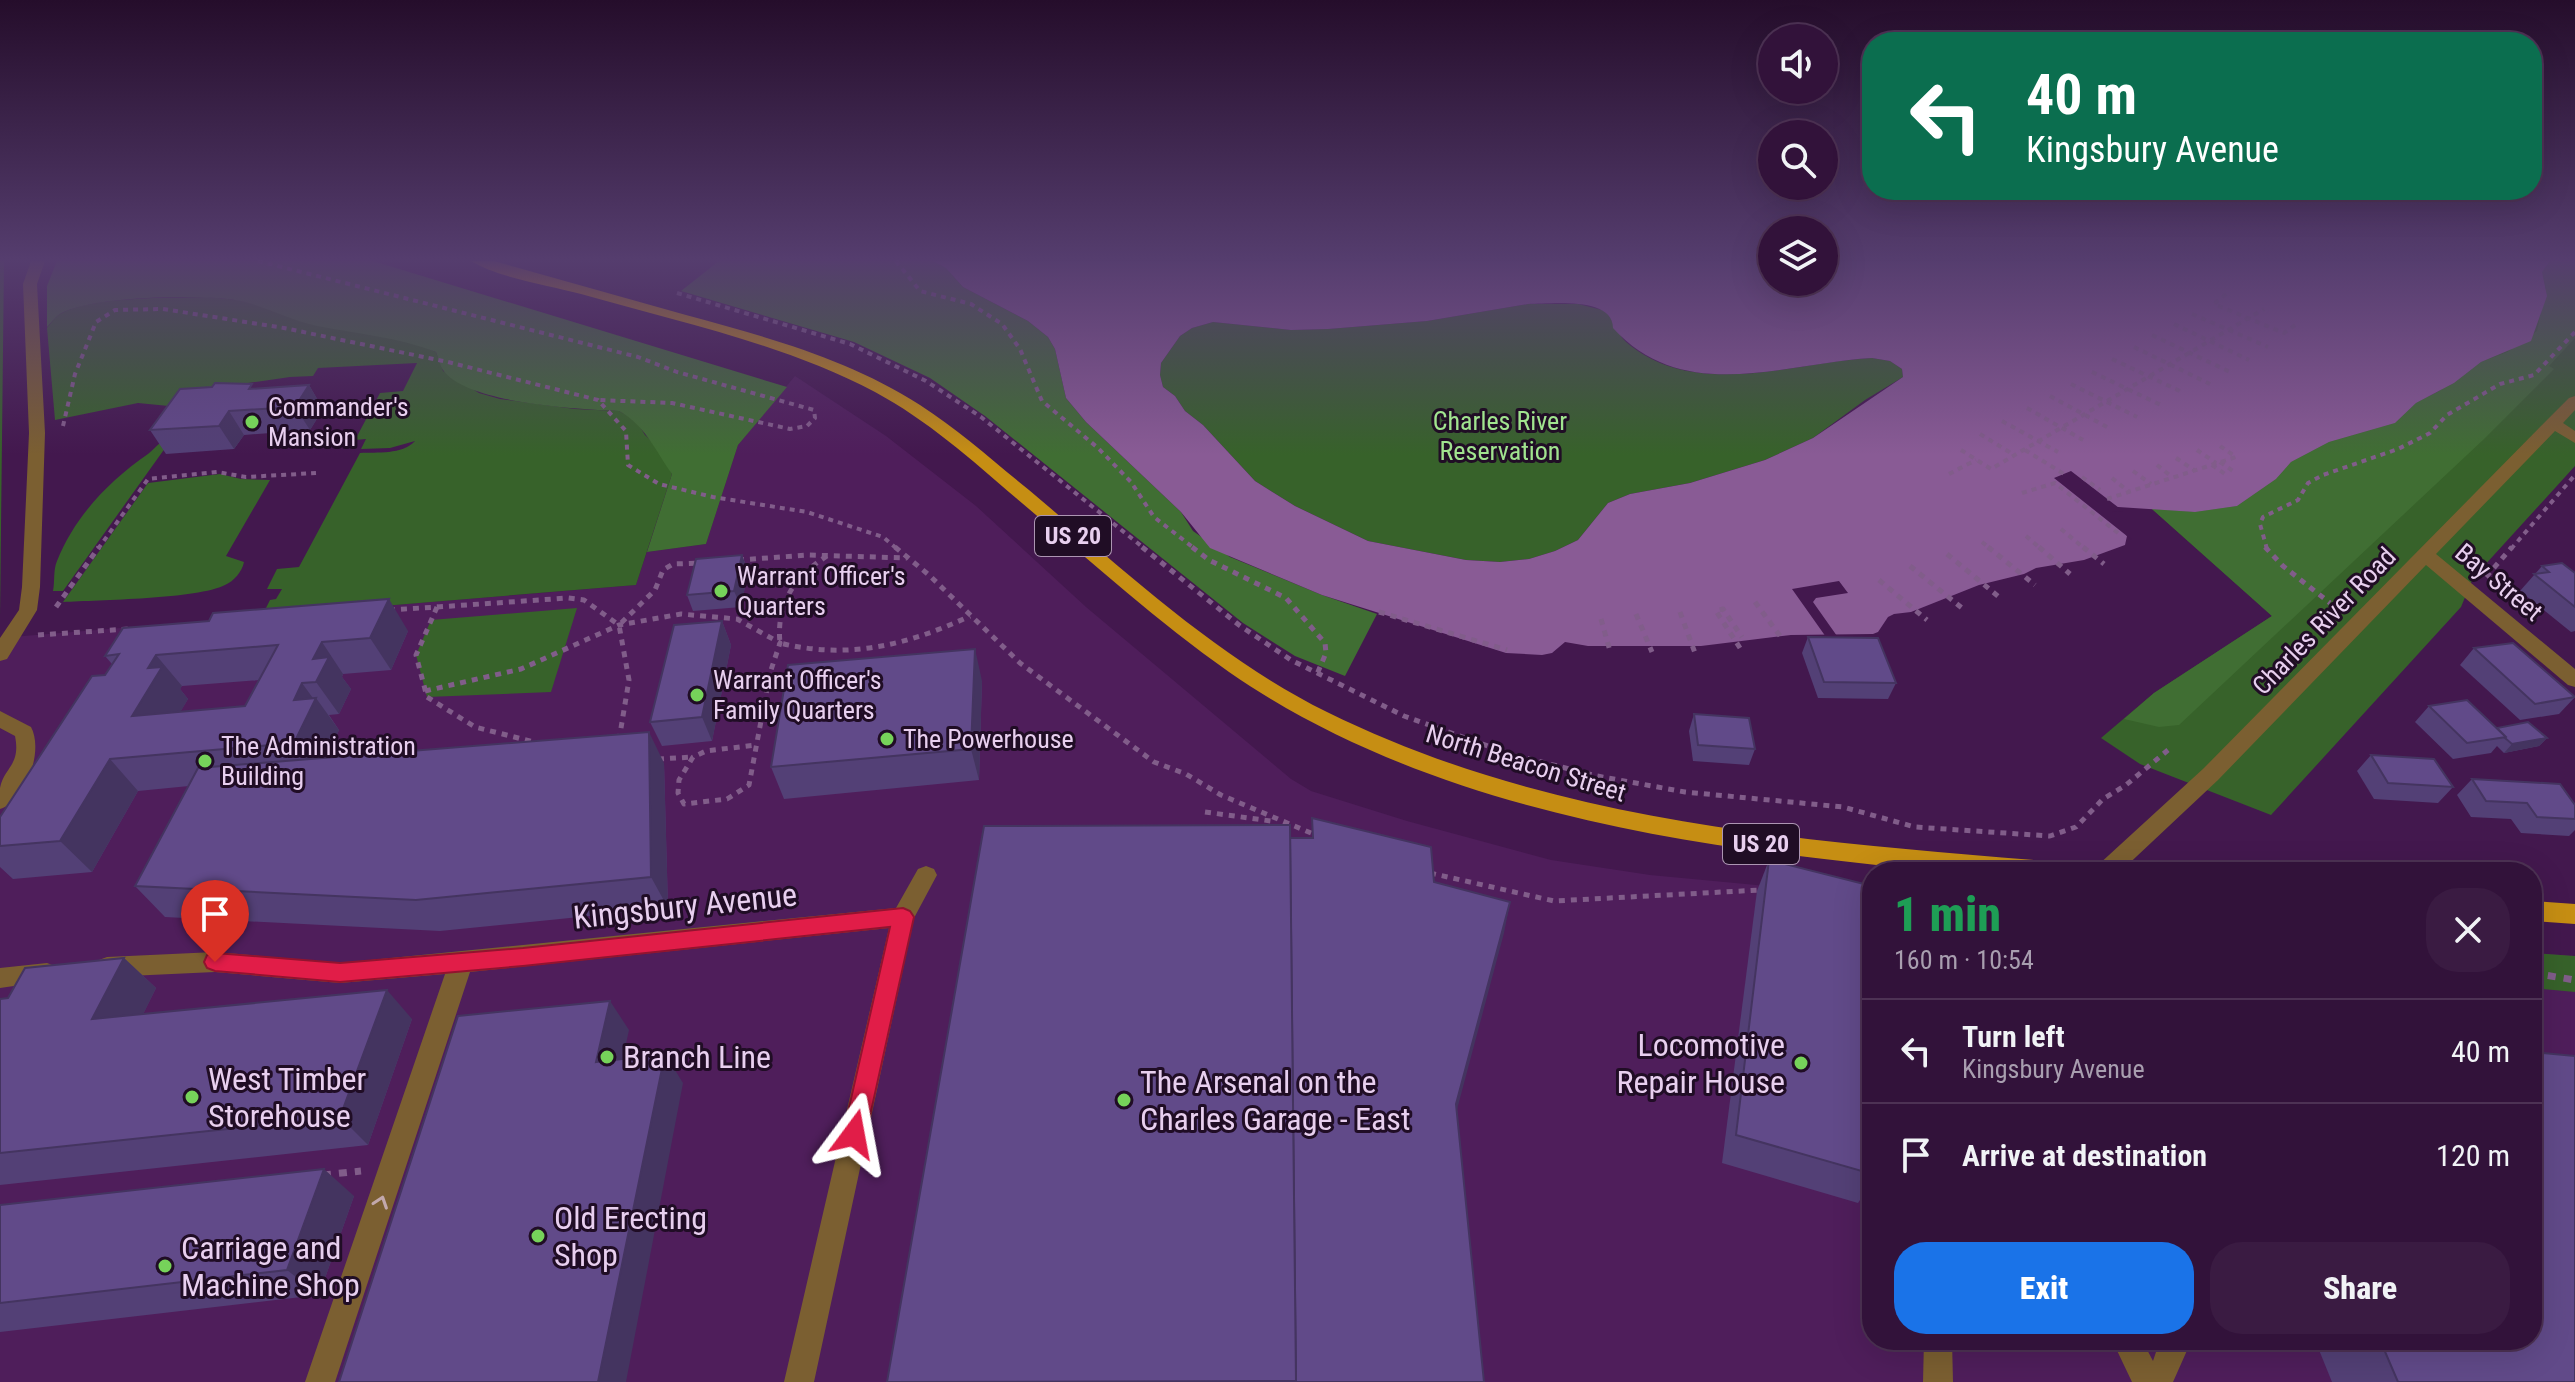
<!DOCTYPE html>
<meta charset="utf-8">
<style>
body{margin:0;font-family:"Roboto Condensed",sans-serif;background:#3a1b42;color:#f1f3f6;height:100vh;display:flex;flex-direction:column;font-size:30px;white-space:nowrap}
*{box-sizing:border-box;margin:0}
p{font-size:26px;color:#a89eaf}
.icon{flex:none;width:44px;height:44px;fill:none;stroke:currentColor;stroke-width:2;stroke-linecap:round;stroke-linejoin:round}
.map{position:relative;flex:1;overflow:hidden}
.panel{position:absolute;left:1862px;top:862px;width:680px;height:488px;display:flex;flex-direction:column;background:#32123a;border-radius:32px;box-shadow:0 8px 32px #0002,0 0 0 2px #4d3254}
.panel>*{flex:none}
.hud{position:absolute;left:1862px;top:32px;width:680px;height:168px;border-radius:32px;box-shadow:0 8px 32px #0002,0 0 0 2px #4d3254;background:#0b6e4f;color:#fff;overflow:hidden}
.controls{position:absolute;left:1758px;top:24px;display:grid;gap:16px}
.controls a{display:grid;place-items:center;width:80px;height:80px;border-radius:50%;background:#32123a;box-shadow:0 8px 32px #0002,0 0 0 2px #4d3254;font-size:40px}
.pin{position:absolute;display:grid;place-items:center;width:68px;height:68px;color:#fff;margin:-82px -34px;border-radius:50% 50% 50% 0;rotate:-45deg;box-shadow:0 0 8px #0007}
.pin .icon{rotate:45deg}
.me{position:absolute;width:88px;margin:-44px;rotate:13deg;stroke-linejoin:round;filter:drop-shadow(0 0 6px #0008)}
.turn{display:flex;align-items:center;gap:28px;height:168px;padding:0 32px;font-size:36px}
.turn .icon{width:104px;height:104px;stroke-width:2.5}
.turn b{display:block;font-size:56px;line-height:68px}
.round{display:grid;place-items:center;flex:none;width:84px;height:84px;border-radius:32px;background:#3a1b42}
.head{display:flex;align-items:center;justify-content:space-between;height:136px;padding:0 32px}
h1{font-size:48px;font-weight:800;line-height:60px;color:#1e9e55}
.primary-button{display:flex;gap:16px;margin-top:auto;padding:16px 32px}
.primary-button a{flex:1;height:92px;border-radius:32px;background:#1a73e8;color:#fff;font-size:32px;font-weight:800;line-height:92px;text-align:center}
.primary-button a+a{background:#3a1b42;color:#f1f3f6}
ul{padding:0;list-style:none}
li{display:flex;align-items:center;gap:24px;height:104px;padding:0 32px;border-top:2px solid #4d3254}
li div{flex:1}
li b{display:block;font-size:30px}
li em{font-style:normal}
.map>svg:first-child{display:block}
</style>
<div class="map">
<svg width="2575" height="1382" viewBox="0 0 2575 1382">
<rect width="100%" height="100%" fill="#43184e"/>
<polygon fill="#4f1e5b" points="795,376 886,436 976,506 1086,607 1291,779 1311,791 1407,821 1551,860 1650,875 1872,896 1872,1340 2532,1340 2532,953 2575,956 2575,1382 0,1382 0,638 636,585 647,552 706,544 738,445"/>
<g fill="#37622a">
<polygon points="0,261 4,261 0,617"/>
<polygon points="2550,261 2575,261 2575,466 2473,578 2461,607 2271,815 2140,764 2101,738 2154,693 2272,616 2152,509 2439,392"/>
<path d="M207 297 238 300 416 344 436 352 443 371 479 393 500 399 575 409 619 411 636 420 645 435 658 447 672 474 636 585 262 616 270 600 276 599 282 589H267L277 569 299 567 360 453C377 452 402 455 415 441L390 448 361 449 366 439 355 440 380 393 403 391 417 363 318 368 313 376 290 377 241 384 179 407 138 403 55 420 47 328C51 323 55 317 60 314 91 296 170 298 207 297Z"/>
<path d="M1528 304H1578L1606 311C1613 320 1618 335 1626 342 1695 401 1793 362 1872 358L1890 361 1902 369 1903 377 1865 400 1813 438 1765 460 1690 483 1630 494 1608 503 1578 540 1555 551 1529 559 1500 562 1466 560 1368 541 1295 506 1255 481 1203 425 1185 411 1175 396 1163 387 1160 375 1161 363 1180 336 1192 328 1213 322 1291 330 1328 329 1427 321Z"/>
<path d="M173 437 63 591H53C55 582 53 570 57 561 75 516 109 481 148 454 157 447 162 438 173 437Z"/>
<path d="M220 474 241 479 270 480 226 556 244 562C242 572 234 581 225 585 198 599 98 600 63 602L148 483Z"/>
<polygon points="577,608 551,692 427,697 416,655 431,620"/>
<polygon points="2532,953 2575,956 2575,992 2532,988"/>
</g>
<g fill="#406e33">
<path d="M57 261H373L787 387 738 445 706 544 647 552 672 474C655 450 645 425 619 411 579 409 467 404 443 370 440 366 438 357 436 352 398 337 357 334 317 326 289 320 264 305 235 300 199 294 90 296 60 314 55 317 51 323 47 327V286Z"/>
<polygon points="719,261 933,261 946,268 963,287 1028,321 1048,337 1055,349 1066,398 1086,422 1181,512 1193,531 1230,557 1322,595 1377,614 1345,676 1295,656 1243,623 985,416 930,378 854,342 681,291"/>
<polygon points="2550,261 2575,261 2575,338 2549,366 2554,369 2483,440 2179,725 2159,727 2124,719 2154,693 2272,616 2152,509 2195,512 2237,506 2276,479 2291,462 2329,442 2395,423 2416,403 2454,383 2481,362 2507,352 2537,331 2546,288 2542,272"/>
</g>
<path fill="#895b95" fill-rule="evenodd" d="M933 261H1772V282H1824V261H2550L2542 272 2547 296 2531 341 2481 362 2454 383 2416 403 2395 423 2329 442 2291 462 2276 479 2237 506 2195 512 2118 507 2107 509 2127 536 2125 545 2084 560 2036 568 2024 574 1979 585 1911 612 1894 614 1888 617 1878 632 1873 634 1791 635 1701 646H1588L1565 642 1552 653 1542 655 1506 653 1322 595 1210 548 1181 512 1086 422 1066 398 1055 349 1048 337 1028 321 963 287 946 268ZM1528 304C1550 304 1613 296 1613 328 1684 406 1784 363 1872 358L1890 361 1902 369 1903 377 1813 438 1765 460 1690 483 1630 494 1608 503 1578 540 1555 551 1529 559 1500 562 1466 560 1368 541 1295 506 1255 481 1203 425 1185 411 1175 396 1163 387 1160 375 1161 363 1180 336 1192 328 1213 322 1291 330 1328 329 1427 321Z"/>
<g fill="#43184e">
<polygon points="2071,471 2123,511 2112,512 2132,540 2054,478"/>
<polygon points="1839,581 1848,593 1816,598 1813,602 1837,636 1826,637 1792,589"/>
</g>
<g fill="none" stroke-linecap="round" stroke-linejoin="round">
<g stroke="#815d8a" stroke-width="4" stroke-dasharray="5 5" stroke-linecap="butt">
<polyline points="258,261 638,357 677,372 814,410 815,418 807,426 790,429 672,403 599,400"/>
<polyline points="896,261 920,291 971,304 1002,324 1020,349 1042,401 1098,448 1131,482 1154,517 1195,549"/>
<polyline points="677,293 850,344 926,381 981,417 1145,549"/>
<polyline points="2226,294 2214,304 2284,333 2298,323"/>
<polyline points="2192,314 2268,347"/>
<polyline points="2174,324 2249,360"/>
<polyline points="2152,335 2230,372"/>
<polyline points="2134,347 2210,384"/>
<polyline points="2112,359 2184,393"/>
<polyline points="2092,372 2163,406"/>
<polyline points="2071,384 2137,417"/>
<polyline points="2050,396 2107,427"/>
<polyline points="2027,408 2083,440"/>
<polyline points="2002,421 2058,452"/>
<polyline points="63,426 75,374 96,322 115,310 163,309 284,328 448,362 598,400 626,431 628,465 659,484 713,497 807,512 883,537 897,549"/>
<polyline points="1980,434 2014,455"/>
<polyline points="1961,450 1991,469 2264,309"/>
<polyline points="2025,450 2064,474"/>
<polyline points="2197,450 2216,463"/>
<polyline points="2176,458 2194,470"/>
<polyline points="2220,462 2233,471"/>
<polyline points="2157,465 2172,477"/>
<polyline points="2212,465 2225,474"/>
<polyline points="2133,471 2151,484"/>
<polyline points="1949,474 1976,460"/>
<polyline points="2082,477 2100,490"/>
<polyline points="2112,478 2129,492"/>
<polyline points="2022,493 2055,483 2118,533"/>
<polyline points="2107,499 2236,457 2220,446"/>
<polyline points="2061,529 2085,549"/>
<polyline points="2026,536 2041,549"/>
<polyline points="1982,542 1991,549"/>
<polyline points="98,549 148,479 217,472 246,477 316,473"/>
<polyline points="2267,549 2260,524 2263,517 2298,500 2308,483 2323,475 2398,449 2430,433 2447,415 2500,384 2534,375 2575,332"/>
<polyline points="2511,549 2575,475"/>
</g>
<g stroke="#815d8a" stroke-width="5" stroke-dasharray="6 6" stroke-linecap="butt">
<polyline points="895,547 929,575 1020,663 1154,762 1186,774 1221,795 1318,836"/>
<polyline points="1142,547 1239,625 1291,660 1404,716 1510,754 1597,776 1685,792 1843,807 1915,827 2050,836 2076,827 2103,799 2126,785 2168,750"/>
<polyline points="1192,547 1209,560 1286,598 1325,643 1326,653 1317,674"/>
<polyline points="1988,547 2035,585"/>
<polyline points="2039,547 2070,574"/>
<polyline points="2083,547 2104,564"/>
<polyline points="2265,547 2283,566 2330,603"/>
<polyline points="1947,554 1999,597"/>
<path d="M827 556C795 576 776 603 780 643 848 660 908 645 970 616"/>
<polyline points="738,560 809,555 907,558"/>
<polyline points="1910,566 1962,608"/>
<polyline points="2486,577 2512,547"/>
<polyline points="1879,580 1927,620"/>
<polyline points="1755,602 1783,640"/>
<polyline points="56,607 99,547"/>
<polyline points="437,607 568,598 584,600 619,625"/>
<polyline points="389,610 437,607 416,655 427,697 475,727 534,742"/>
<polyline points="1379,612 1507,650"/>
<polyline points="1680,612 1695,653"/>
<polyline points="1636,614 1652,652"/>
<polyline points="1601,619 1610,651"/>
<polyline points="38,635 128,629"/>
<polyline points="1740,648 1716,611 1723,609 1742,637"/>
<polyline points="425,691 521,669 619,625 681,614 737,619 780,643 770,673 749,785 727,799 684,804 678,793 679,780 693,757 706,751 756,745"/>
<polyline points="619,740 629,680 619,625 655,590 663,570 673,564 700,563"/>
<polyline points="658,759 693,757"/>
<polyline points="1205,812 1271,821"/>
<polyline points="1430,873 1554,901 1760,890"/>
</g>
<g stroke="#815d8a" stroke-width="7" stroke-dasharray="8 8" stroke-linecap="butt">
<polyline points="2532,973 2575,980"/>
<polyline points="323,1175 361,1171"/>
</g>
<g fill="#7b5f31" fill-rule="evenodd">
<polygon points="31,261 45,261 37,284 45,433 40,587 37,610 7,659 0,661 0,638 19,610 22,587 29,433 23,284"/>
<polygon points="2575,396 2575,410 2563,423 2575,431 2575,443 2555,431 2436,554 2575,669 2575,687 2568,685 2426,565 2218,780 2120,872 2094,872 2097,866 2204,768 2547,420 2569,398"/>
<path d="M0 711 31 727C44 751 26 801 0 809 0 803 0 794 0 788 4 767 21 766 15 736L0 728Z"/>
<polygon points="926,866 934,869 937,875 914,918 814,1382 784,1382 889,928 470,972 335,1382 305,1382 445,974 340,983 215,972 107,977 99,974 95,967 99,960 107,957 215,952 340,963 896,908 918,869"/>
<polygon points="47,963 55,966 59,973 55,980 0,988 0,968"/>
<polygon points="1924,1340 1952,1340 1953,1382 1923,1382"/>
<polygon points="2112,1340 2142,1340 2153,1361 2160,1340 2188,1340 2189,1346 2173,1382 2132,1382"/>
</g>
<g fill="#c68e13" fill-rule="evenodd">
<path d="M471 261H494C558 279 622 297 686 315 767 337 849 359 920 405 959 430 993 461 1029 490 1123 569 1216 657 1327 712 1558 826 1816 842 2069 863L2077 866 2080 872C2042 872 2003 873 1965 872 1918 871 1870 864 1824 859 1619 836 1401 791 1229 672 1154 619 1086 557 1016 498 971 459 927 420 875 392 784 344 679 322 581 294 548 285 499 278 471 261Z"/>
<polygon points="2532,901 2575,904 2575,924 2532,921"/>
</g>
</g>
<g fill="#534076" fill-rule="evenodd">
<polygon points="309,385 323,409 310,430 244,435 234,449 166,454 150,430 255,389"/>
<polygon points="742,555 748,571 741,607 693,611 687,595"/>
<polygon points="2542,566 2575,573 2575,631 2571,632 2520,591"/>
<path d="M209 621 408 631 391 670 343 674 342 677 351 689 339 714 329 715 339 730 326 758 664 763 668 908 440 931 165 917 135 886 189 786 138 791 92 872 13 879 0 867V846L112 664 105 656ZM259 680 245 706 180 712 188 699 180 689 182 686Z"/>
<polygon points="722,621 731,645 712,741 662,746 650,722"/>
<polygon points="1808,637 1896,683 1888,699 1818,698 1802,653"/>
<polygon points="2474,648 2575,697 2559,714 2520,720 2460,665"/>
<polygon points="982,681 979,780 784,799 771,767"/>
<polygon points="2429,706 2497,728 2547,738 2539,746 2504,753 2497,746 2491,753 2453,759 2415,722"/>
<polygon points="1694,714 1755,749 1749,765 1693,761 1689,731"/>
<polygon points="2371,755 2453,787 2438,803 2374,799 2357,771"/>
<polygon points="2472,779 2575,805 2575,830 2569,836 2521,833 2511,819 2471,817 2457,795"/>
<polygon points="1769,860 1872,886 1872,1182 1858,1203 1722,1163 1757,891"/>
<polygon points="124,958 156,988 143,1014 412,1019 368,1145 0,1185 0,999 8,998"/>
<polygon points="354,1196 319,1295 0,1332 0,1205"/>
<polygon points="2315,1340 2532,1340 2575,1382 2332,1382"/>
</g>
<g fill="#443460">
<polygon points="309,385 323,409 310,430 295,407"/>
<polygon points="229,411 244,435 234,449 219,426"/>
<polygon points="742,555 748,571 741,607 734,591"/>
<polygon points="389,599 408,631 391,670 370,638"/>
<polygon points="722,621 731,645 712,741 702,717"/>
<polygon points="322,642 343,674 342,677 351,689 339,714 316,682 313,659"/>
<polygon points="975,649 982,681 979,780 971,749"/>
<polygon points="156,655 182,686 180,689 188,699 160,747 132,716 148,668"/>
<polygon points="302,683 315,701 316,698 339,730 318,775 294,743 294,700"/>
<polygon points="649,732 664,763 668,908 651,877"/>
<polygon points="2547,738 2539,746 2504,753 2512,744"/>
<polygon points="110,759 138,791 92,872 60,841"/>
<polygon points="1510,902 1504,933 1451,1132 1456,1104"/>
<polygon points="124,958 156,988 126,1049 92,1019"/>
<polygon points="387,990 412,1019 368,1145 340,1117"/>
<polygon points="610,1001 629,1030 616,1090 596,1062"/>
<polygon points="665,1054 683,1083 626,1382 598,1382"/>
<polygon points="324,1169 354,1196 319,1295 287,1270"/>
</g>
<g fill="#614a89" stroke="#443460" stroke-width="2" fill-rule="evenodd">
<polygon points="215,383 252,384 249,389 309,385 295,407 229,411 219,426 150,430 180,389 212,387"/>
<polygon points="742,555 734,591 687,595 696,559"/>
<polygon points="2562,563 2575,573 2575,607 2534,574 2549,572 2542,566"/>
<path d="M389 599 370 638 322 642 313 659 329 657 316 682 302 683 294 700 316 698 294 743 110 759 60 841 0 846V817L92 676 105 675 119 654 105 656 123 628 209 621 213 613ZM278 645 245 706 132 716 162 667 148 668 156 655Z"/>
<polygon points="722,621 702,717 650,722 674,625"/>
<polygon points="1808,637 1878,638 1896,683 1824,682"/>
<polygon points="2513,643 2575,697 2535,704 2474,648"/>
<polygon points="975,649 971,749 771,767 788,665"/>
<polygon points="2467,700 2506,737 2467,743 2429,706"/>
<polygon points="1694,714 1749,718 1755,749 1698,745"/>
<polygon points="2528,722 2547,738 2512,744 2505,738 2506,737 2497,728"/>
<polygon points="649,732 651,877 416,900 135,886 198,768"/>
<polygon points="2371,755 2434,759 2453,787 2388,783"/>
<polygon points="2472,779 2560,784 2575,805 2575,819 2537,817 2527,803 2486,801"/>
<polygon points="1312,818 1431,847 1434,882 1510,902 1456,1104 1484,1382 1296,1382 1290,838 1313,838"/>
<polygon points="1290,825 1296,1381 887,1382 984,826"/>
<polygon points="1769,860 1872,886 1872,1174 1736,1135"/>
<polygon points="124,958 92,1019 387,990 340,1117 0,1153 0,999 8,998 25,968"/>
<polygon points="610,1001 596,1062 665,1054 598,1382 339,1382 458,1016"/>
<polygon points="2532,1052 2575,1056 2575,1382 2398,1382 2380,1340 2532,1340"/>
<polygon points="324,1169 287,1270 0,1303 0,1205"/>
</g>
<defs><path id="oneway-chevron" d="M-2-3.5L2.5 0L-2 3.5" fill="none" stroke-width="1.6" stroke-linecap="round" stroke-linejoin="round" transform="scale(2)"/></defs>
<use stroke="#c2a8ac" href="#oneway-chevron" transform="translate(381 1202) rotate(-71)"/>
<linearGradient id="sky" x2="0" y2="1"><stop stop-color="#250d2b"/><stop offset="0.57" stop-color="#553d6e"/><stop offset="1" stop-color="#553d6e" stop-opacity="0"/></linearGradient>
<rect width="2575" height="455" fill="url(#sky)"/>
<polygon fill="#e11d48" stroke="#92132f" stroke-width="2" points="903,908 910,911 914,917 866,1134 863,1142 854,1145 846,1142 843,1134 890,927 523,966 340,982 215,971 207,968 204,962 207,955 215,953 340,963 523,948"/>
<g fill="#76d25a" stroke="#200d25" stroke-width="3">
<circle cx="252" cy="422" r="8"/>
<circle cx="721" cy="591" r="8"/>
<circle cx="697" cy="695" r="8"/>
<circle cx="887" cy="739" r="8"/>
<circle cx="205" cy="761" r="8"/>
<circle cx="607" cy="1057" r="8"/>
<circle cx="1801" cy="1063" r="8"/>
<circle cx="192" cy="1097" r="8"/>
<circle cx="1124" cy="1100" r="8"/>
<circle cx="538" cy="1236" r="8"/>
<circle cx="165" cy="1266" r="8"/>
</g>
<g text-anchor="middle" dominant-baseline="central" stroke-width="6" stroke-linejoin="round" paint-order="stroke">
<g fill="#200d25" stroke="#ac95b2" stroke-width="2">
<rect x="1035" y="516" width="76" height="40" rx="6"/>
<rect x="1723" y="824" width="76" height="40" rx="6"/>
</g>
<g font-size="24" font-weight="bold" fill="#e8cfef">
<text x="1073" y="536">US 20</text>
<text x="1761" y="844">US 20</text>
</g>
<g font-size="26" fill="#e8cfef" stroke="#200d25" text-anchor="start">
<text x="268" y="407">Commander's<tspan x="268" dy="30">Mansion</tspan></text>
<text x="737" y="576">Warrant Officer's<tspan x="737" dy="30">Quarters</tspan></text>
<text x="713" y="680">Warrant Officer's<tspan x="713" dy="30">Family Quarters</tspan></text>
<text x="903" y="739">The Powerhouse</text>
<text x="221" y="746">The Administration<tspan x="221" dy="30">Building</tspan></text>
</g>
<g font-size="26" fill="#a1e48f" stroke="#200d25">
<text x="1500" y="421">Charles River<tspan x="1500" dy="30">Reservation</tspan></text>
</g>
<g font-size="26" fill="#e8cfef" stroke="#200d25">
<text transform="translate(2499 582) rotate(40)">Bay Street</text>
<text transform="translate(2324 621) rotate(-46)">Charles River Road</text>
<text transform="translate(1526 763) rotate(17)">North Beacon Street</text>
</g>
<g font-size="32" fill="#e8cfef" stroke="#200d25">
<text transform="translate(685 906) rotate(-6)">Kingsbury Avenue</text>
</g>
<g font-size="32" fill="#e8cfef" stroke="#200d25" text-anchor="start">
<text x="1785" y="1045" text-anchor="end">Locomotive<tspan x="1785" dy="37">Repair House</tspan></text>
<text x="623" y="1057">Branch Line</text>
<text x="208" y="1079">West Timber<tspan x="208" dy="37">Storehouse</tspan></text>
<text x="1140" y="1082">The Arsenal on the<tspan x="1140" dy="37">Charles Garage - East</tspan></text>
<text x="554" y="1218">Old Erecting<tspan x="554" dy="37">Shop</tspan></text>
<text x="181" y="1248">Carriage and<tspan x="181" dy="37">Machine Shop</tspan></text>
</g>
</g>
</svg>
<div class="controls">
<a><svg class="icon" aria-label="sound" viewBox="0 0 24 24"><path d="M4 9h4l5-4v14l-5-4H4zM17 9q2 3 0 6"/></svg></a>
<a><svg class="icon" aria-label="search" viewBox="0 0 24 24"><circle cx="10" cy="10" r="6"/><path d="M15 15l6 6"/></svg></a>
<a><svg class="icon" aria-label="layers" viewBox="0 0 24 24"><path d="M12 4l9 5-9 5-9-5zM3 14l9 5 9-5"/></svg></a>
</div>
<div class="pin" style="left:215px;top:962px;background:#d93025"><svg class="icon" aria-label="arrive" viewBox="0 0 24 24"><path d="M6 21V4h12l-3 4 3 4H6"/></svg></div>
<svg class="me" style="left:854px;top:1134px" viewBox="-20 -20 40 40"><path d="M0-17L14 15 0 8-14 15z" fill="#e11d48" stroke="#fff" stroke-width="4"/></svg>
<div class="hud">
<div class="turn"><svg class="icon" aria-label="left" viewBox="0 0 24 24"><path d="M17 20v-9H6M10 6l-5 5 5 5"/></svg><div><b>40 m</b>Kingsbury Avenue</div></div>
</div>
<section class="panel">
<div class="head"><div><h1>1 min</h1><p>160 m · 10:54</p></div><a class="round"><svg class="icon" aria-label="close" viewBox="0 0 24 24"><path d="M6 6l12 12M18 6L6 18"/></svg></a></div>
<ul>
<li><svg class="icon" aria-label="left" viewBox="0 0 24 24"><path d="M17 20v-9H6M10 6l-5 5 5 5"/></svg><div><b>Turn left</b><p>Kingsbury Avenue</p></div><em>40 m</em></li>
<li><svg class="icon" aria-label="arrive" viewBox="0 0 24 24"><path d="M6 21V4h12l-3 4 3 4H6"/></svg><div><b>Arrive at destination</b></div><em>120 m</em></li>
</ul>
<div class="primary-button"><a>Exit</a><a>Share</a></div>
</section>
</div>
